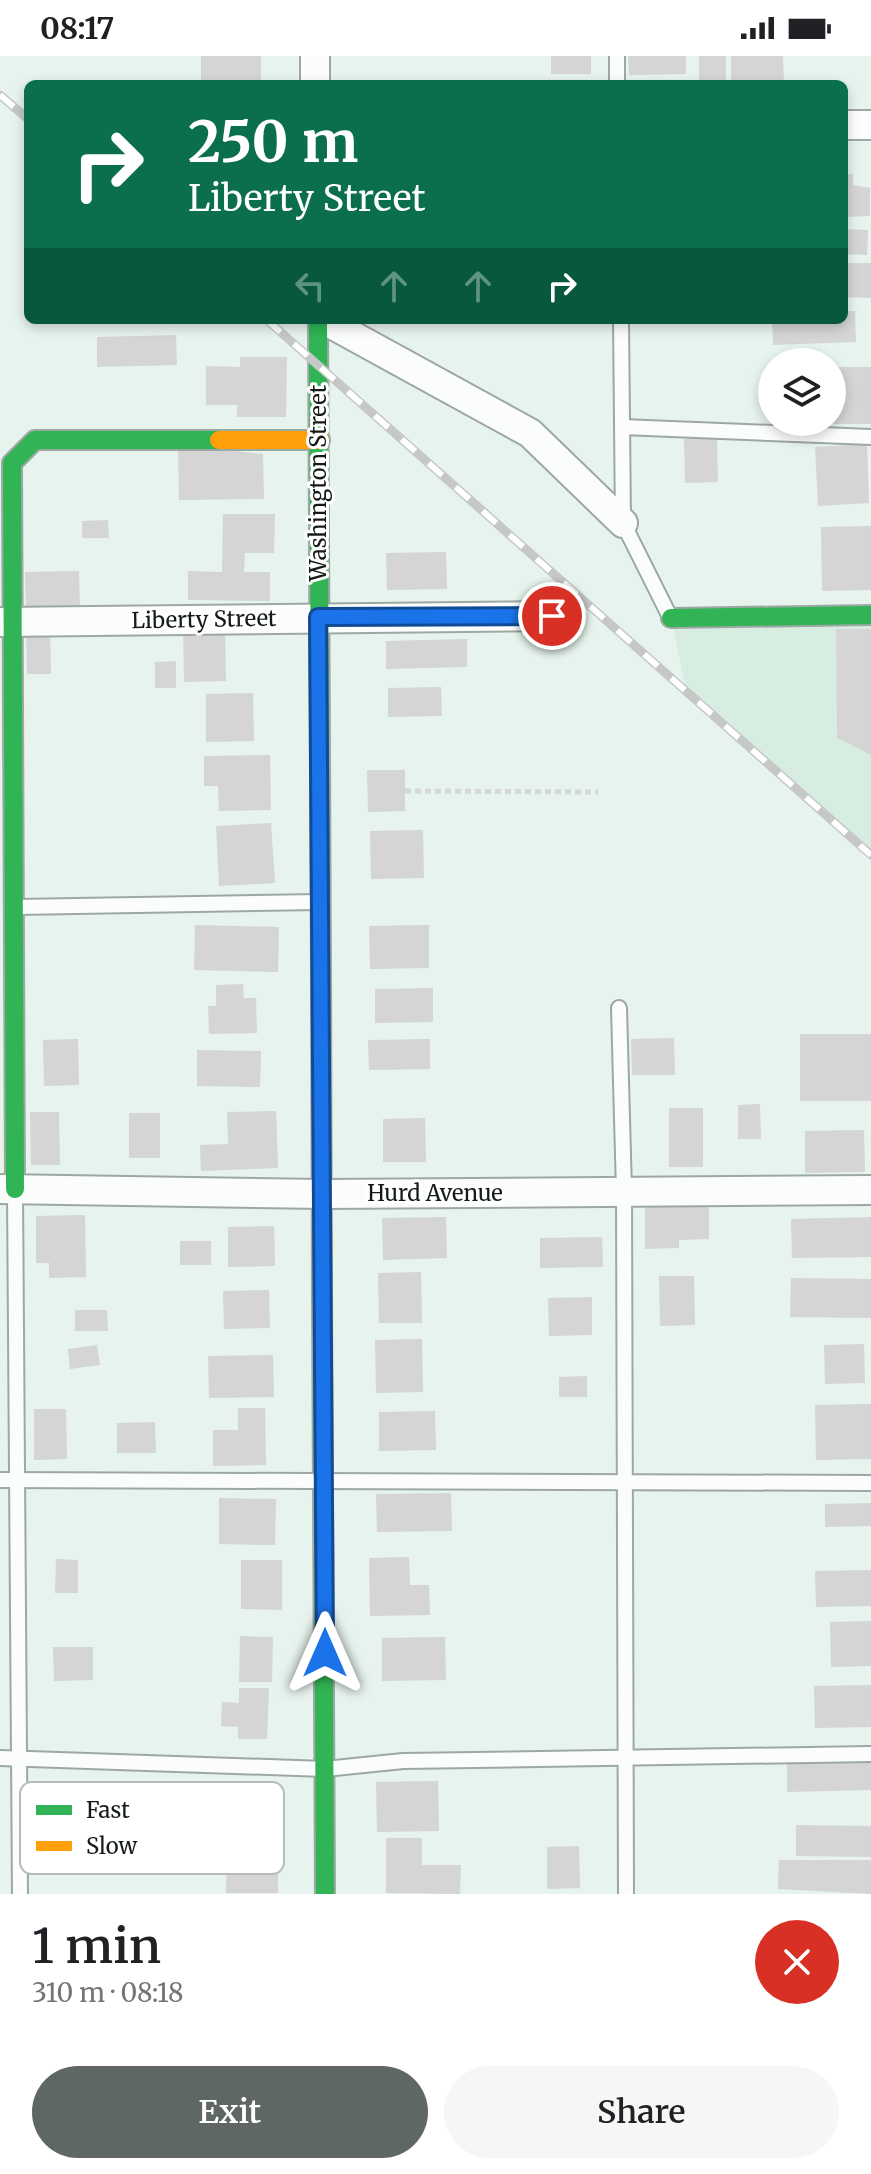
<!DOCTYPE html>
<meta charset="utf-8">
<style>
body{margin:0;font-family:Merriweather,serif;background:#f6f6f6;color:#202124;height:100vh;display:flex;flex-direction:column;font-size:30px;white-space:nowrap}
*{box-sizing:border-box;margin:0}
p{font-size:26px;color:#757577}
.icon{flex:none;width:44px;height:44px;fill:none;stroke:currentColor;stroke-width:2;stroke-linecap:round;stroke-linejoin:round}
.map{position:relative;height:1838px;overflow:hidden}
.drawer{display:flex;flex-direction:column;background:#fff;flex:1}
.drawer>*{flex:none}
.hud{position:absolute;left:24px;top:24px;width:824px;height:244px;border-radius:12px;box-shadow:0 4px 12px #0003;background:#0b6e4f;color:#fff;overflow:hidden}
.fabs{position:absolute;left:758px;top:292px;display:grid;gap:16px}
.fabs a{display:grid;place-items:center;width:88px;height:88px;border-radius:50%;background:#fff;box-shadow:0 4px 12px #0003;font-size:40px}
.pin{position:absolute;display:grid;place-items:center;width:68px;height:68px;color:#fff;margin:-34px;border:4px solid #fff;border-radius:50%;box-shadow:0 2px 8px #0007}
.me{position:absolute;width:88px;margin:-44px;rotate:0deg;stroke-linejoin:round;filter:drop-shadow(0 0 6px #0008)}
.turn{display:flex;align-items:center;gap:28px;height:168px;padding:0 32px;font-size:36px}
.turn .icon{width:104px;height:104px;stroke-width:2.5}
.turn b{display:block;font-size:56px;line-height:68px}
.lanes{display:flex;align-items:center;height:76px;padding:0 32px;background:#0003;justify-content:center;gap:40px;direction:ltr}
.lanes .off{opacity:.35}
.round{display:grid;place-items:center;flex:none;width:84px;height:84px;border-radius:42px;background:#f6f6f6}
.headline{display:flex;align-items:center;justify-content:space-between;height:136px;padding:0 32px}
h1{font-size:48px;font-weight:600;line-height:60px}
.primary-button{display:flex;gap:16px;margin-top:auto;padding:16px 32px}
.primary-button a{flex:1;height:92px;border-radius:48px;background:#5e6762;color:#fff;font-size:32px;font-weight:600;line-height:92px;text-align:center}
.primary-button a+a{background:#f6f6f6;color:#202124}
.status{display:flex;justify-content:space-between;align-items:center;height:56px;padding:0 40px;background:#fff;direction:ltr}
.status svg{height:22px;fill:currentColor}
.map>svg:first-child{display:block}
</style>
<div class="status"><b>08:17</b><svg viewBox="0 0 49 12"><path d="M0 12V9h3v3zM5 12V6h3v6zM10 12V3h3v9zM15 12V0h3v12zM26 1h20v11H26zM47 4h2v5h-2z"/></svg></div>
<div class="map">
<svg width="871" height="1838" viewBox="0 0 871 1838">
<rect width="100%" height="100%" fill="#e7f3ed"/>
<polygon fill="#d8ede2" points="871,559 871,799 686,634 671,562"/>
<g fill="#d4d5d4">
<rect x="201" y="0" width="60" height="28"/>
<rect x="551" y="0" width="40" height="18"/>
<polygon points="628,0 686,0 686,18 629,19"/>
<rect x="699" y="0" width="27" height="28"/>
<polygon points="731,0 783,0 784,28 731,28"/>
<polygon points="844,118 853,118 853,129 870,132 870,160 844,161"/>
<polygon points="844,173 868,174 867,199 844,198"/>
<polygon points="844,207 871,207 871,242 844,241"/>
<polygon points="844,255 855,255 856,286 773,289 772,264 844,264"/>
<polygon points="176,279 177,309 97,311 97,281"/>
<polygon points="240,301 287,301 286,361 237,361 237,349 206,349 206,310 240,311"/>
<rect x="832" y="311" width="39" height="57"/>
<polygon points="684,381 717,381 718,426 685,427"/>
<polygon points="867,388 869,447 818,450 815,391"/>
<polygon points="178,389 263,398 264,443 179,444"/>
<polygon points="223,458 275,458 274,497 245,497 244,516 270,516 270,545 188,544 188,515 222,516"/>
<polygon points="108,464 109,482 82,482 82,465"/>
<polygon points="871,470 871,534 822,535 821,471"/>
<polygon points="446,496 447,533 387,534 386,497"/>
<polygon points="79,515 80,552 26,553 25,516"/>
<polygon points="26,572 50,572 51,618 27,618"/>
<polygon points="183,572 225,572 226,625 184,626"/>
<polygon points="836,573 871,573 871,699 837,682"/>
<polygon points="467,583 467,611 386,613 386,585"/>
<polygon points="176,605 176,632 155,632 155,606"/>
<polygon points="441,631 442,660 388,661 388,632"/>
<polygon points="253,637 254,685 206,686 206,638"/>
<polygon points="270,699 271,754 219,755 218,730 204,730 204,700"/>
<polygon points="367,714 405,714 405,755 368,756"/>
<polygon points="271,767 275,827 219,830 216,770"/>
<polygon points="423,774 424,822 371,823 370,775"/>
<polygon points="195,869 279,871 278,916 194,914"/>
<polygon points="429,869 429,912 370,913 369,870"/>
<polygon points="243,928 244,942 256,942 257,977 209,978 208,950 216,950 216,929"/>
<polygon points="433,932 433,966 375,967 375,933"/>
<rect x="800" y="978" width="71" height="67"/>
<polygon points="674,982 675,1019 632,1019 631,983"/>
<polygon points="78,983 79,1029 44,1030 43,984"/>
<polygon points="430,983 430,1013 369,1014 368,984"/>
<polygon points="197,994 261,995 260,1031 197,1030"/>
<polygon points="760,1048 761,1083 738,1083 738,1049"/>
<rect x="669" y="1052" width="34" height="59"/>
<polygon points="276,1055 278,1112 201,1115 200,1089 228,1088 227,1056"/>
<polygon points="30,1056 59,1056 60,1109 31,1109"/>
<rect x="129" y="1057" width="31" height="45"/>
<polygon points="425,1062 426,1106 383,1106 383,1063"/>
<polygon points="864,1074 865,1116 805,1117 805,1075"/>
<polygon points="709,1147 709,1183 679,1184 679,1192 645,1193 645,1148"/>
<polygon points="85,1159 86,1221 49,1222 49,1207 36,1207 36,1160"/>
<polygon points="446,1161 447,1202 383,1204 382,1162"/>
<polygon points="871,1161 871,1201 792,1202 791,1163"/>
<polygon points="274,1170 275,1210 228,1211 228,1171"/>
<polygon points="602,1181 603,1211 540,1212 540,1182"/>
<rect x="180" y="1185" width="31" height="24"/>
<polygon points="421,1216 422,1267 379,1267 378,1217"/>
<polygon points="659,1220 694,1220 695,1269 660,1270"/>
<polygon points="791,1222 871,1223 871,1262 790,1261"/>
<polygon points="269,1234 270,1272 224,1273 223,1235"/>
<polygon points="592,1241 592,1279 549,1280 548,1242"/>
<polygon points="75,1254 107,1254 108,1275 75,1275"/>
<polygon points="422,1283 423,1336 376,1337 375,1284"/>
<polygon points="864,1288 865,1327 825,1328 824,1289"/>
<polygon points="97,1289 100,1309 70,1313 68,1293"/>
<polygon points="273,1299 274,1341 209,1342 208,1300"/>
<polygon points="587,1320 587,1341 559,1341 559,1321"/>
<polygon points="871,1348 871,1403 816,1404 815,1349"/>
<polygon points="238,1352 265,1352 266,1409 213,1410 213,1374 238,1374"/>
<polygon points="34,1353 66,1353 67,1403 34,1404"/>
<polygon points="435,1355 436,1394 379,1395 379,1356"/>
<polygon points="155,1366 156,1397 117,1397 117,1367"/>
<polygon points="451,1437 452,1475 377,1476 376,1438"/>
<polygon points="219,1442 276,1443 275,1489 219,1488"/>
<polygon points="871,1447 871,1470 825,1471 825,1448"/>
<polygon points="409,1501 410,1529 429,1529 430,1559 370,1560 369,1502"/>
<polygon points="56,1503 78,1504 78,1537 55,1537"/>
<polygon points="241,1504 282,1504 282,1554 241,1553"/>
<polygon points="871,1514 871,1550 816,1551 815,1515"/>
<polygon points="871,1565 871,1610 831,1611 830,1566"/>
<polygon points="240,1580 273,1581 272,1626 239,1626"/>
<polygon points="445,1581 446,1624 382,1625 382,1582"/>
<polygon points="53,1591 93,1591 93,1624 54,1625"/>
<polygon points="871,1629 871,1671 815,1672 814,1630"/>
<polygon points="239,1632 269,1632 267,1683 238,1683 238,1671 221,1670 222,1646 239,1647"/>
<polygon points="871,1705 871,1734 787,1736 787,1706"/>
<polygon points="438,1725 439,1775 377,1776 376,1726"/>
<polygon points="796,1769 871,1770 871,1801 796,1800"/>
<polygon points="386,1782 422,1782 422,1809 461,1809 460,1838 386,1837"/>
<polygon points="579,1790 580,1832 547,1833 547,1791"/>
<polygon points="227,1797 278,1797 278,1837 226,1837"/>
<polygon points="779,1804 871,1804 871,1838 778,1833"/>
</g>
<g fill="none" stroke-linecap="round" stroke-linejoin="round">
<defs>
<g id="lane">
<polyline points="617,0 617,28"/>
<polyline points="621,264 623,467 670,561"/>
<polyline points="622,371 871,381"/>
<polyline points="17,851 320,846"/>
<polyline points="619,952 624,1135 626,1838"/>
<polyline points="15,1134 20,1838"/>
<polyline points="0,1424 871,1427"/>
<polyline points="0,1702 325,1713 403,1705 871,1698"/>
</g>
<g id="street">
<polyline points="315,0 315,28"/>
<polyline points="844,69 871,69"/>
<polyline points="324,264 530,377 623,467"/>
<polyline points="0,566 552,560"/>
<polyline points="0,1133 323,1138 871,1134"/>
</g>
<g id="fast">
<polyline points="318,264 321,916"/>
<polyline points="671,562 871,559"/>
<polyline points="15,1133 12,407 35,384 219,384"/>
<polyline points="322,1243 325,1838"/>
</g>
<g id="slow">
<polyline points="219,384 320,384"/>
<polyline points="321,916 322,1243"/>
</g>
</defs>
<use href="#lane" stroke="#9ea8a3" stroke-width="18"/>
<use href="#street" stroke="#9ea8a3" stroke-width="32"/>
<use href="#fast" stroke="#9ea8a3" stroke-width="22"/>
<use href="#slow" stroke="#9ea8a3" stroke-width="22"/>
<polyline stroke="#d4d8d6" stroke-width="5" stroke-dasharray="6 4" stroke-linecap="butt" points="405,735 598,736"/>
<use href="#lane" stroke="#fbfdfc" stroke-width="14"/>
<use href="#street" stroke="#fbfdfc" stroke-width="28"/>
<use href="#fast" stroke="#30b455" stroke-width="18"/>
<use href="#slow" stroke="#ff9f0a" stroke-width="18"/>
<defs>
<g id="rail">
<polyline points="0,39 28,63"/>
<polyline points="267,264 871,799"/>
</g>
</defs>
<use href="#rail" stroke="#c6c8c7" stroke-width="9"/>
<use href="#rail" stroke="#fff" stroke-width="6" stroke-dasharray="18" stroke-linecap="butt"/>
</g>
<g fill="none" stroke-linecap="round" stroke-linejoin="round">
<defs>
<polyline id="route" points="325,1597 318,561 552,560"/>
</defs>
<use href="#route" stroke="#114b97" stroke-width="20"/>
<use href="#route" stroke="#1a73e8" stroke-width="14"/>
</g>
<g text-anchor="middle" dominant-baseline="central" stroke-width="6" stroke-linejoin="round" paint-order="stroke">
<g font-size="22" fill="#141b17" stroke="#fff">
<text transform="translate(318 427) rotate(-90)">Washington Street</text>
<text transform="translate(204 563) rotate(-1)">Liberty Street</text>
<text x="435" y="1137">Hurd Avenue</text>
</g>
</g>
<rect x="20" y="1726" width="264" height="92" rx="12" fill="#fff" stroke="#b8bbb9" stroke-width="2"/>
<rect x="36" y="1749" width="36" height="10" fill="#30b455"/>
<rect x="36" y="1785" width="36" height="10" fill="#ff9f0a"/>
<g font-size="22" fill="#141b17">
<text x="86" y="1762">Fast</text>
<text x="86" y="1798">Slow</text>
</g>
</svg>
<div class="fabs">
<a><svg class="icon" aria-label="layers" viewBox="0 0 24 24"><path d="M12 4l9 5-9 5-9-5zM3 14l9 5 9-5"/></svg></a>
</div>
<div class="pin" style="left:552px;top:560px;background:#d93025"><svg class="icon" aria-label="arrive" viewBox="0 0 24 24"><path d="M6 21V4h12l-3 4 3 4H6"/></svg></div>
<svg class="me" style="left:325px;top:1597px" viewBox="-20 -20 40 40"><path d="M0-17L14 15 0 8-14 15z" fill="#1a73e8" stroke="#fff" stroke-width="4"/></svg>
<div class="hud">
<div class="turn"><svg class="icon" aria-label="right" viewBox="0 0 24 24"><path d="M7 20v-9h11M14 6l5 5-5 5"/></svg><div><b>250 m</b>Liberty Street</div></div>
<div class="lanes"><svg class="icon off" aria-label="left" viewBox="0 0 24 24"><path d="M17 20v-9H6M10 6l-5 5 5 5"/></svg><svg class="icon off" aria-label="ahead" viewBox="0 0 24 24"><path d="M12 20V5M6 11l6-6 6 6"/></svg><svg class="icon off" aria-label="ahead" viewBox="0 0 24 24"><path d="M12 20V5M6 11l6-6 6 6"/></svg><svg class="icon" aria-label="right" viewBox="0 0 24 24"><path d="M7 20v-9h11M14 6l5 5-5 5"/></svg></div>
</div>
</div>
<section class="drawer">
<div class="headline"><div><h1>1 min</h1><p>310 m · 08:18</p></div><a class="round" style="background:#d93025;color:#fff"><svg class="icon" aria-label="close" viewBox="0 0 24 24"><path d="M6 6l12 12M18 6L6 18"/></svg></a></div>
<div class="primary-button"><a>Exit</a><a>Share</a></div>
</section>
